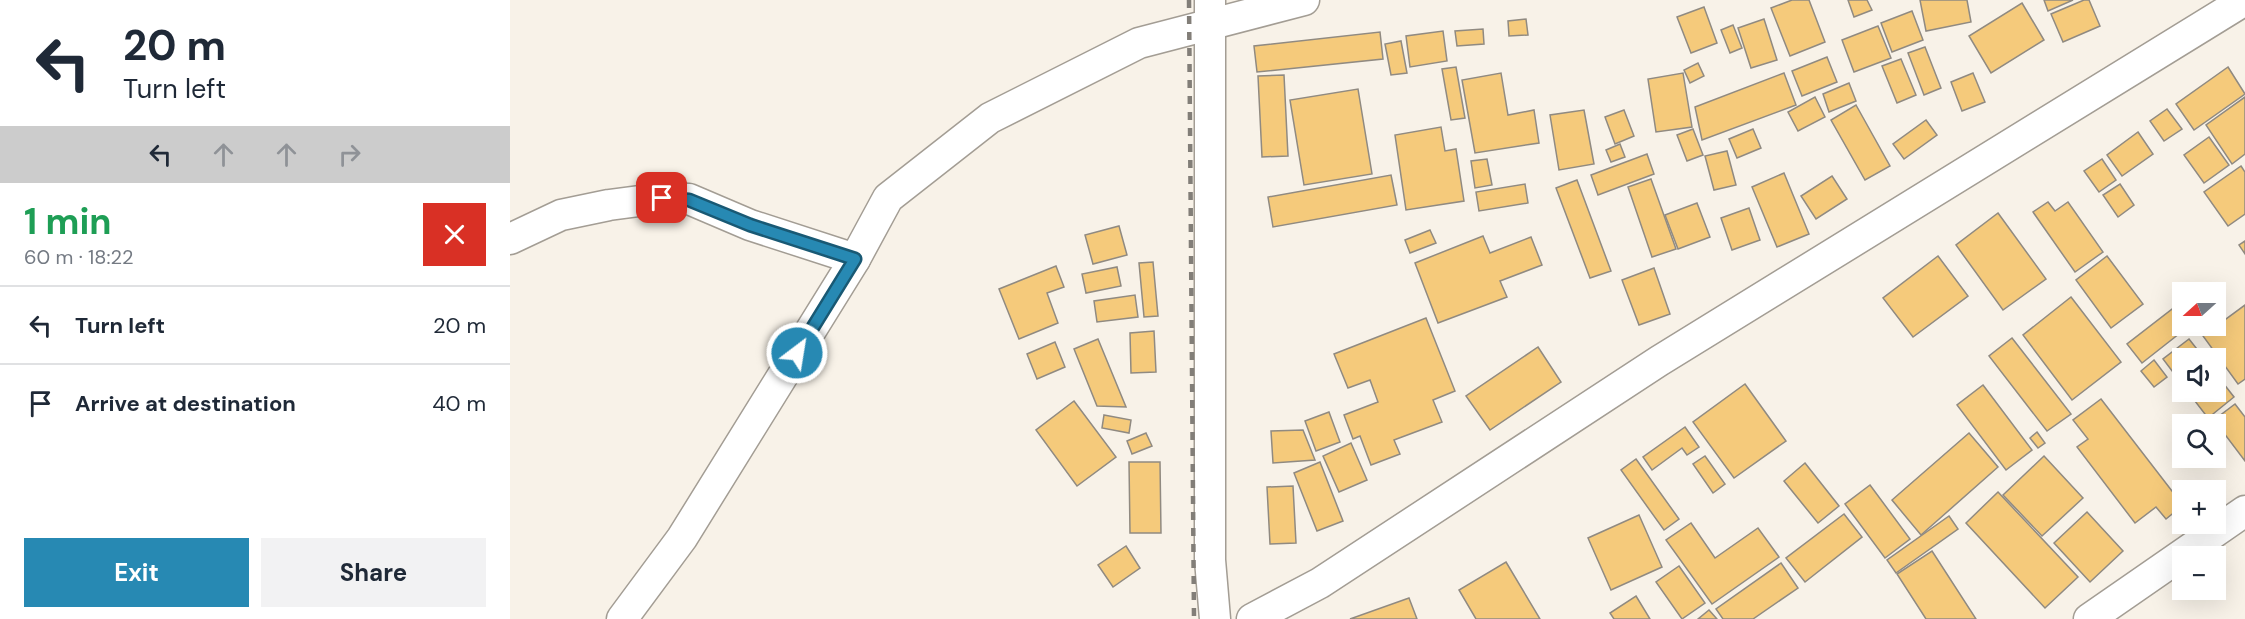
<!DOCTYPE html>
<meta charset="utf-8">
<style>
body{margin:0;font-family:"DM Sans",sans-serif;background:#f2f2f3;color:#1f2937;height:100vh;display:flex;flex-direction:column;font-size:22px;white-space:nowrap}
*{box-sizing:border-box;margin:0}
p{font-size:20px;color:#747a83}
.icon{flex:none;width:33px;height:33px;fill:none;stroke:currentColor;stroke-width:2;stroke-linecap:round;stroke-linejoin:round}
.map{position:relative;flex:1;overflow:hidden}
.details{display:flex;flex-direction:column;background:#fff;width:510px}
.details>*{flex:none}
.banner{background:#fff;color:#1f2937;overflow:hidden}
.needle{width:39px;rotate:249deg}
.fabs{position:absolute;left:1662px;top:282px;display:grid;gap:12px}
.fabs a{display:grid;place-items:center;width:54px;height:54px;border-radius:0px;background:#fff;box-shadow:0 6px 24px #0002;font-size:30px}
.pin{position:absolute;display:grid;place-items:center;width:51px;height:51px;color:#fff;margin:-26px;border-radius:12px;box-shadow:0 3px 9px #0006}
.me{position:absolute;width:66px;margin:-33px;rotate:31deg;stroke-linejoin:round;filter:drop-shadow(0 0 4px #0008)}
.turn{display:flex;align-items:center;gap:21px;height:126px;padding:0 24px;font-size:27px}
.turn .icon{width:78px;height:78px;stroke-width:2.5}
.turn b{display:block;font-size:42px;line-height:51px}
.lanes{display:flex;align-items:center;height:57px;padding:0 24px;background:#0003;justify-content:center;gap:30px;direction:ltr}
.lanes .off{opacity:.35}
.round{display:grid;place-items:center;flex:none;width:63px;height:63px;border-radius:0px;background:#f2f2f3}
.overview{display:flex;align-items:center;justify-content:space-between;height:102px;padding:0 24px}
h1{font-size:36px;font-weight:700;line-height:45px;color:#1e9e55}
.action{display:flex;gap:12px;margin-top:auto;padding:12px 24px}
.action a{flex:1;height:69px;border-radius:0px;background:#2789b3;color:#fff;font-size:24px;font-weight:700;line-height:69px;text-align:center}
.action a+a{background:#f2f2f3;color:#1f2937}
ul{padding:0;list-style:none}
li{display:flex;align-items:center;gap:18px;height:78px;padding:0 24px;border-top:2px solid #e0e1e3}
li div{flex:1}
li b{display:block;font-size:22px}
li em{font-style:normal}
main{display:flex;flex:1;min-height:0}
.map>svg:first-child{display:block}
</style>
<main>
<section class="details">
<div class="banner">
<div class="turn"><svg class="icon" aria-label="left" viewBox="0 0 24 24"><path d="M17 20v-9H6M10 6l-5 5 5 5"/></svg><div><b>20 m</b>Turn left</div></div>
<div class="lanes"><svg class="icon" aria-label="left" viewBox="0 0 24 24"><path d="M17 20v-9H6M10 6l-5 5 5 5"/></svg><svg class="icon off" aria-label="ahead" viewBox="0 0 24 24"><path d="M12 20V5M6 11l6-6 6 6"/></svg><svg class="icon off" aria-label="ahead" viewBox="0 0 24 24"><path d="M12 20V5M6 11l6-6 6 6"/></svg><svg class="icon off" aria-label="right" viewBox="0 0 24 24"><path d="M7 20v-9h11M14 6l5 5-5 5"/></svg></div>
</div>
<div class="overview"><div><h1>1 min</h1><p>60 m · 18:22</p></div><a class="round" style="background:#d93025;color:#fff"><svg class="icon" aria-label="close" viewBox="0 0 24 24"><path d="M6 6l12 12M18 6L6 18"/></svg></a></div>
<ul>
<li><svg class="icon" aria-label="left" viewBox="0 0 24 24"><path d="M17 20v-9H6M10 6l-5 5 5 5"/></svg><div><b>Turn left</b></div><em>20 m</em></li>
<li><svg class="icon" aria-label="arrive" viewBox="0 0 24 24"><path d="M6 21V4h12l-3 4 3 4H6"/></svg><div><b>Arrive at destination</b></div><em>40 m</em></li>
</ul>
<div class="action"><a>Exit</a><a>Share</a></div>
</section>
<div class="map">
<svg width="1735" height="619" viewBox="0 0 1735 619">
<rect width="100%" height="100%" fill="#f8f2e8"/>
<g fill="#f5ca7b" stroke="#908a81" stroke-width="1.5">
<polygon points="1282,0 1299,0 1315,42 1280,56 1261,8"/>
<polygon points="1338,0 1357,0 1362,10 1344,17"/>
<polygon points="1410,0 1457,0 1461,22 1416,31"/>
<polygon points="1534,0 1563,0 1538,11"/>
<polygon points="1574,0 1579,0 1590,26 1553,42 1541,14"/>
<polygon points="1512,3 1534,40 1481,73 1459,36"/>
<polygon points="1194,7 1207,43 1181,53 1167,17"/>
<polygon points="1402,11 1413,40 1382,52 1371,23"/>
<polygon points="1016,19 1018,35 999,36 998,21"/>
<polygon points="1254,19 1267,60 1241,68 1228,28"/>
<polygon points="1223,25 1232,48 1220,53 1211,30"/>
<polygon points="1368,26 1381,58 1344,72 1332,40"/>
<polygon points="973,29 974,44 947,46 945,31"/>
<polygon points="933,31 937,61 900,67 896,36"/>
<polygon points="870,32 873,59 747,72 744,46"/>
<polygon points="891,41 897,73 881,75 875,44"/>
<polygon points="1415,47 1431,88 1414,95 1398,53"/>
<polygon points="1317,57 1327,82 1292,96 1282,71"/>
<polygon points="1391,59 1406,95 1387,103 1372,66"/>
<polygon points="1188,63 1194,76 1180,83 1174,70"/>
<polygon points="946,67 955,118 941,120 932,69"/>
<polygon points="1718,67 1735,94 1684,130 1666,104"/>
<polygon points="991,73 998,115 1024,110 1029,143 965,153 952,80"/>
<polygon points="1173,73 1182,127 1146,132 1138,79"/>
<polygon points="1274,73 1286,105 1192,140 1185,107"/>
<polygon points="1463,73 1475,102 1452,111 1441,82"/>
<polygon points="774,75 778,156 752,157 748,76"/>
<polygon points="1339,83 1346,101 1319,112 1313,94"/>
<polygon points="848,89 862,174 794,185 780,100"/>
<polygon points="1305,97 1315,117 1288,131 1278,112"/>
<polygon points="1735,97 1735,154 1722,164 1696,125"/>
<polygon points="1346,105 1380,166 1355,180 1321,120"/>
<polygon points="1657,109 1672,129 1654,141 1640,121"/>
<polygon points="1074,110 1084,164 1049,170 1040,115"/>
<polygon points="1114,110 1124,136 1105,144 1095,117"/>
<polygon points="1416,120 1427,135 1394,159 1383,144"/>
<polygon points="931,127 935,151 946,149 954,201 896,210 885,135"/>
<polygon points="1183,129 1193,155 1177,161 1167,135"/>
<polygon points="1243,129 1251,148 1227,158 1219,139"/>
<polygon points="1628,132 1643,154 1612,176 1597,155"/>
<polygon points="1699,137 1719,165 1694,183 1674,155"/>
<polygon points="1110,144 1115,157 1101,162 1096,150"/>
<polygon points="1217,151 1226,185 1204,190 1195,156"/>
<polygon points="1137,154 1144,174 1088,195 1081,175"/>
<polygon points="977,159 982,185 965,188 961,161"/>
<polygon points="1592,159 1606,180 1589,192 1574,171"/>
<polygon points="1731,166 1735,172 1735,214 1718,226 1694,192"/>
<polygon points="1274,173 1299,234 1267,247 1242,187"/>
<polygon points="881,175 887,205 763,227 758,197"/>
<polygon points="1322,176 1337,199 1306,219 1291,196"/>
<polygon points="1141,179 1166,249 1142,257 1118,187"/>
<polygon points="1067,180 1101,271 1080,278 1046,188"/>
<polygon points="1015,184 1018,203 969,211 966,192"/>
<polygon points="1610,184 1624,205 1608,217 1593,195"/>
<polygon points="1538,202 1545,211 1558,202 1593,252 1565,272 1523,212"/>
<polygon points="1187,203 1200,237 1168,249 1155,215"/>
<polygon points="1239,208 1250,240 1222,250 1211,218"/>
<polygon points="1488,213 1536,279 1493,310 1446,245"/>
<polygon points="609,226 617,255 583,264 575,235"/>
<polygon points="920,230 926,243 900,253 895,240"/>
<polygon points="973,236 980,253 1021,237 1032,265 990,281 997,297 928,323 905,263"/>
<polygon points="1735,241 1735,254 1729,245"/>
<polygon points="1428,256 1458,296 1403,337 1373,298"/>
<polygon points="1597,256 1633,304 1601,328 1566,280"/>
<polygon points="643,262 648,316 634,317 629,263"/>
<polygon points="546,266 554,287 537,293 548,323 509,339 489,289"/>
<polygon points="607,267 611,286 576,293 572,274"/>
<polygon points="1144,268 1160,314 1129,325 1112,280"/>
<polygon points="625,295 628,317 587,322 584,301"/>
<polygon points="1561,297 1611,362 1562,400 1513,335"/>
<polygon points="1670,303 1672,307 1672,326 1679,326 1632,363 1617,344"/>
<polygon points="1735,305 1735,379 1728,384 1693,336"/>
<polygon points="916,318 945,391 923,400 932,422 884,440 890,454 861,465 850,436 843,439 834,415 868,402 860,380 838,388 824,354"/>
<polygon points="644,331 646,372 621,373 620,333"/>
<polygon points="1502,338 1561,414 1537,431 1479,356"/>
<polygon points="588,339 616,407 587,406 564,349"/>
<polygon points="1679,339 1694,358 1672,358 1672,384 1653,359"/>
<polygon points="545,342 555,367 527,379 517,354"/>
<polygon points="1028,347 1051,382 980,430 956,396"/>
<polygon points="1644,360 1657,377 1644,387 1631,371"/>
<polygon points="1706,374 1724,397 1698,418 1678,392 1706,392"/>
<polygon points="1235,384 1276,441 1224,478 1183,422"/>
<polygon points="1473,385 1522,450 1496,470 1447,405"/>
<polygon points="1591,399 1672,504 1672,506 1656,519 1646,507 1625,523 1567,447 1578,439 1563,420"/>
<polygon points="564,401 606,457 567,486 526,430"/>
<polygon points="1725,404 1735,417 1735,461 1704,420"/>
<polygon points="819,412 830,442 806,451 795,421"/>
<polygon points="594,415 621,420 619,433 592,428"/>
<polygon points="1175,427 1189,447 1177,455 1172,448 1142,470 1133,457"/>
<polygon points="793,430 805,460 763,463 761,431"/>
<polygon points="1527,432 1535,443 1528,448 1520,438"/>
<polygon points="636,433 642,446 622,454 617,441"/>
<polygon points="1459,433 1488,467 1411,535 1382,500"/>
<polygon points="841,443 857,480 829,492 813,456"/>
<polygon points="1195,456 1215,484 1203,493 1183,464"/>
<polygon points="1534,456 1573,498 1532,536 1493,495"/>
<polygon points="1126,459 1169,519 1154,530 1111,470"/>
<polygon points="619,462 650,462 651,533 620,533"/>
<polygon points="810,462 833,521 807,531 784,473"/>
<polygon points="1295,463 1329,506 1308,523 1274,481"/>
<polygon points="1360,485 1400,539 1375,558 1335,504"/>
<polygon points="783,486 786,543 760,544 757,487"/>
<polygon points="1488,492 1568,577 1535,608 1456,523"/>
<polygon points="1577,512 1613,551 1580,582 1544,543"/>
<polygon points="1334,514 1352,537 1295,582 1276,558"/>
<polygon points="1129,515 1152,567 1101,590 1078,538"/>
<polygon points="1439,516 1448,529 1386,573 1377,560"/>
<polygon points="1181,523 1205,558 1248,528 1269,557 1202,604 1156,540"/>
<polygon points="616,546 630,568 603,587 588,565"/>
<polygon points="1422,551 1466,619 1416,619 1387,574"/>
<polygon points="996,562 1030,619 966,619 949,590"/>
<polygon points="1271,563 1288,588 1243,619 1213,619 1206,609"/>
<polygon points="1169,566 1195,603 1172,619 1146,582"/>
<polygon points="1126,596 1140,619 1104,619 1100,613"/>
<polygon points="899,598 907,619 840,619"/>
<polygon points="1199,610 1207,619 1188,619"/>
</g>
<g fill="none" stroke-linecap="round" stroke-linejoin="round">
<defs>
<g id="minor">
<polyline points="700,0 700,560 705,619"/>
<polyline points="0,239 51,215 99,205 152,198 179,199 240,225 345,259"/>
<polyline points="112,619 172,538 345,259 378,198 480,118 629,43 794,0"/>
<polyline points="742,619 810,583 1149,361 1735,0"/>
<polyline points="1579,619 1735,511"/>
</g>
</defs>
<use href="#minor" stroke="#a39d94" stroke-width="33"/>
<use href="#minor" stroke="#fff" stroke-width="30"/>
<polyline stroke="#827e78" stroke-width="4.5" stroke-dasharray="8 8" stroke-linecap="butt" points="679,0 684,619"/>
</g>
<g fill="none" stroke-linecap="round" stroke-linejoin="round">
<defs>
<polyline id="route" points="152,198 179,200 240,225 345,259 287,353"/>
</defs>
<use href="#route" stroke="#195974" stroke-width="15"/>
<use href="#route" stroke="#2789b3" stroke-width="10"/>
</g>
</svg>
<div class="fabs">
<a><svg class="needle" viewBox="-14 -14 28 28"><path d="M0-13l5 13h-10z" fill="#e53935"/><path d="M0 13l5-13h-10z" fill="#747a83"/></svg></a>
<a><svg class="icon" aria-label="sound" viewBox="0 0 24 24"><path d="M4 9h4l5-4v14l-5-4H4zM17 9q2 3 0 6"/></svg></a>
<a><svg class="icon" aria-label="search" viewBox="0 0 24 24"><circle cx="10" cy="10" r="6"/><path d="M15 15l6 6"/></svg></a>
<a>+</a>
<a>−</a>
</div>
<div class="pin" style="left:152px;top:198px;background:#d93025"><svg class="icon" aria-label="arrive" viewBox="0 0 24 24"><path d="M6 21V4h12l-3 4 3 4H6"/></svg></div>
<svg class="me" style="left:287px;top:353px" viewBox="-20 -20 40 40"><circle r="17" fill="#2789b3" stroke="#fff" stroke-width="3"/><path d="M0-11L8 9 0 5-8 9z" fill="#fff"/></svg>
</div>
</main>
